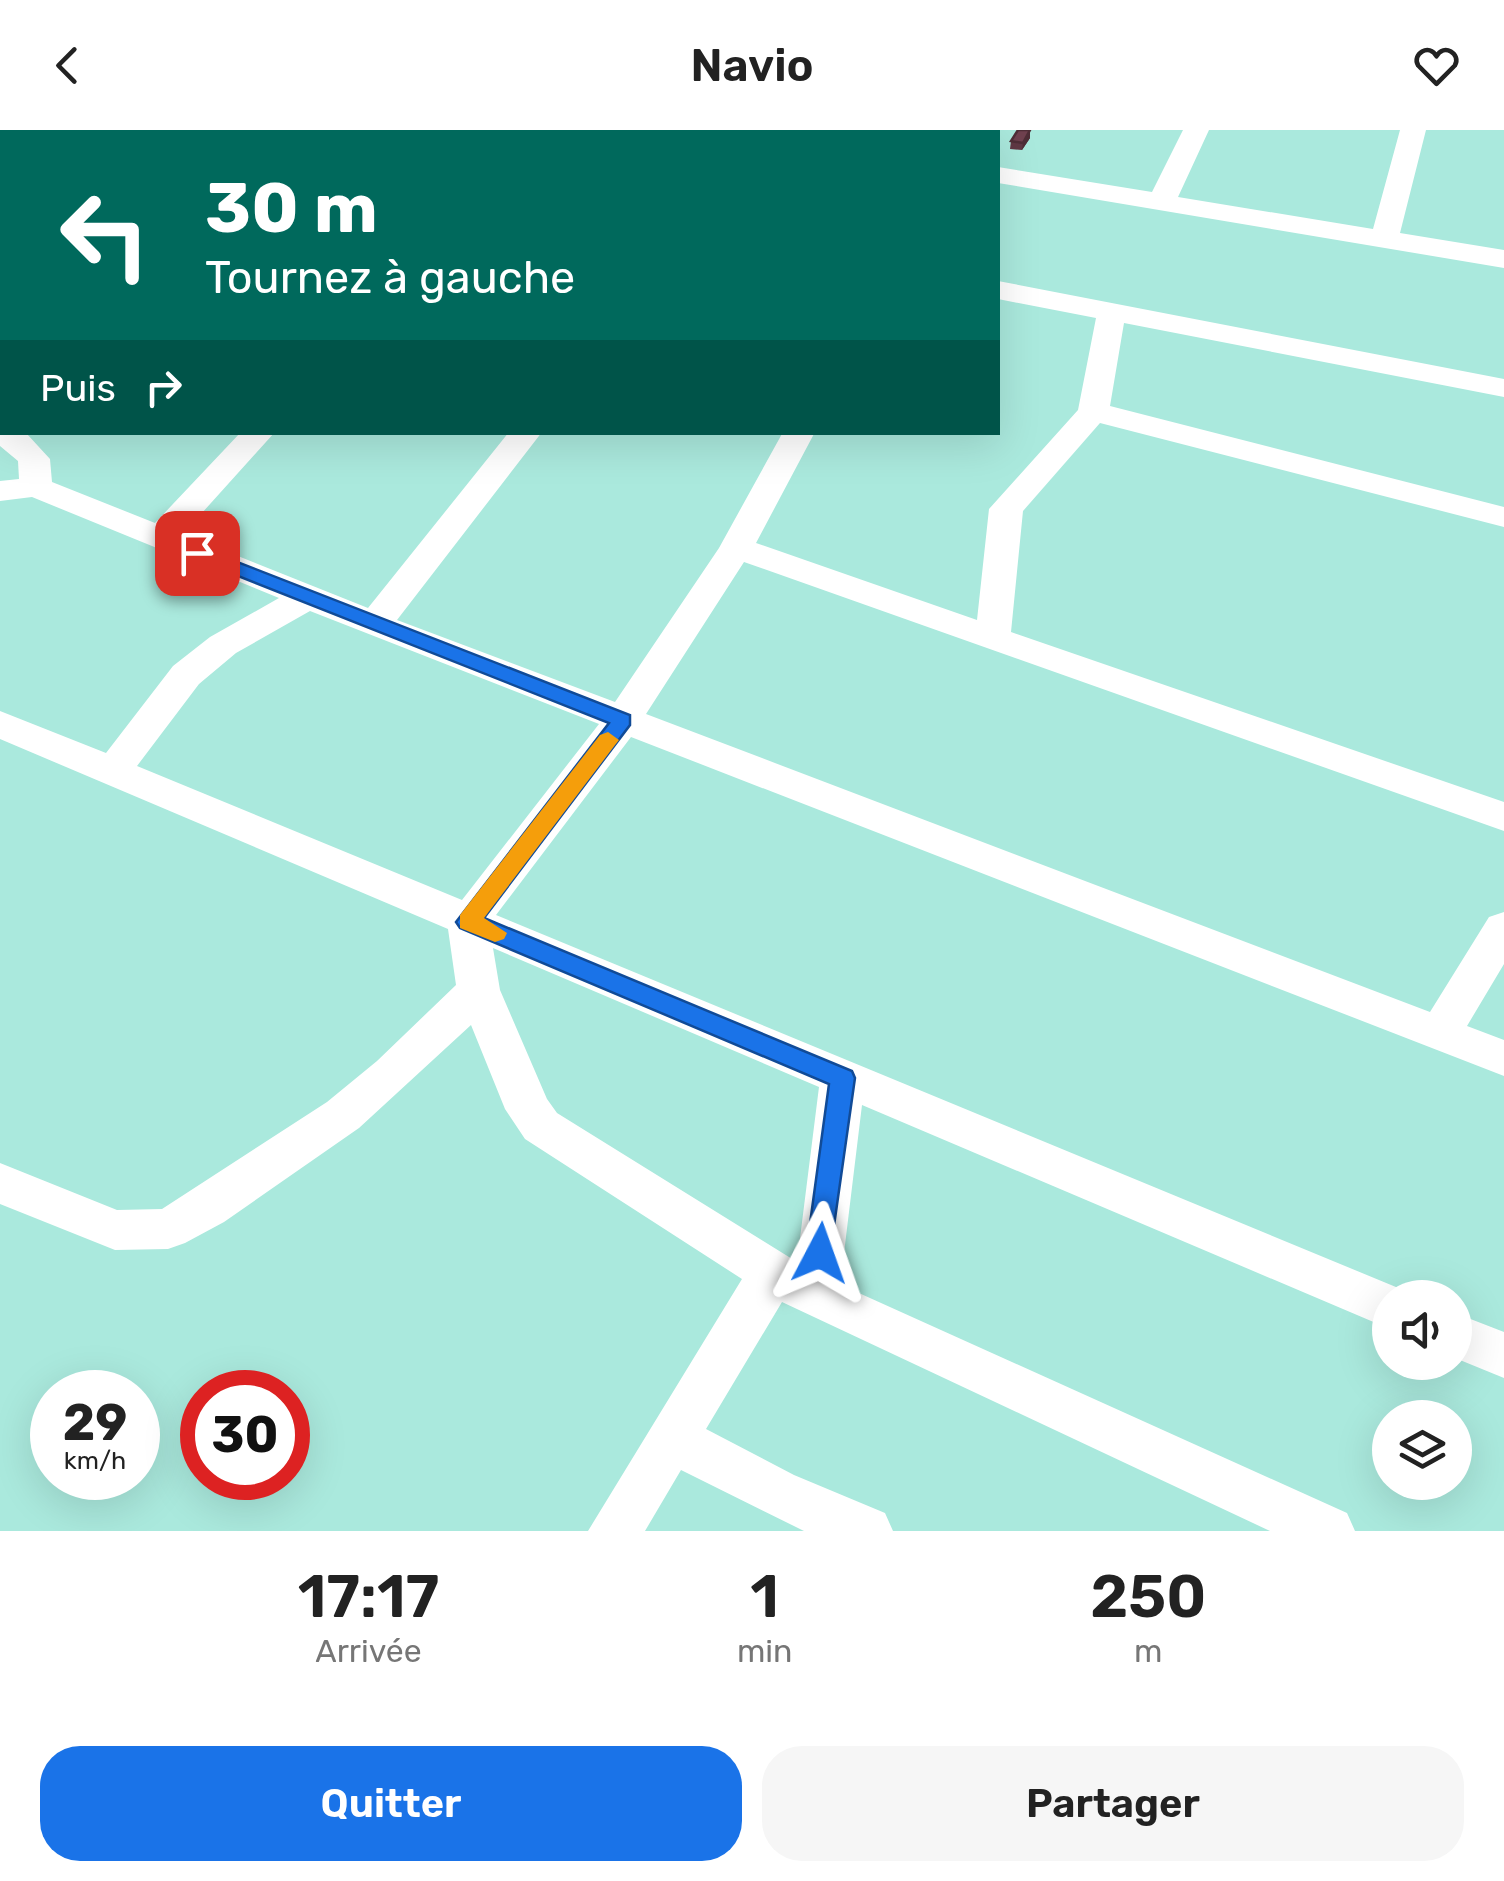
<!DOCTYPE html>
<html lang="fr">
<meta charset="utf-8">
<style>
body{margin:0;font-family:Rubik,sans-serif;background:#f6f6f6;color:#222;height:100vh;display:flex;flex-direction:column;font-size:38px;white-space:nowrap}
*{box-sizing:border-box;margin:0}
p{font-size:32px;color:#767676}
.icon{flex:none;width:55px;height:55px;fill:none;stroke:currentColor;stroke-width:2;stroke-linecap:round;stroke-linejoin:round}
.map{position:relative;height:1401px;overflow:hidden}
.details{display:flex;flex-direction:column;background:#fff;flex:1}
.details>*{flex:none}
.hud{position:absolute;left:0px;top:0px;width:1000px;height:305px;box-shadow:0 10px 40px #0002;background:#00695c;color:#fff;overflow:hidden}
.fabs{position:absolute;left:1372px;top:1150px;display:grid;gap:20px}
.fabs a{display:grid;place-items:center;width:100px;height:100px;border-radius:50%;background:#fff;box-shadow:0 10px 40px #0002;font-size:50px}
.speed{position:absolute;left:30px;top:1240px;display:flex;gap:20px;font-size:50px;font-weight:700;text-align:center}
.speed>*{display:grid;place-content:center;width:130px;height:130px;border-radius:50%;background:#fff;box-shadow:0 10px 40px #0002;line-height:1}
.speed small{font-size:25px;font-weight:400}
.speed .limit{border:15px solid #d22;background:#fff;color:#111}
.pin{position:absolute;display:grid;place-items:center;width:85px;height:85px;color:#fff;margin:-42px;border-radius:20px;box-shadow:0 5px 15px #0006}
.me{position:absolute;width:110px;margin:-55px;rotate:4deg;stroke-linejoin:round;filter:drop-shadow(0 0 8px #0008)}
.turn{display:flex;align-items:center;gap:35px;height:210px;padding:0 40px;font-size:45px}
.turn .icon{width:130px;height:130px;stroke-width:2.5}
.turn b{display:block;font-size:70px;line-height:85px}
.then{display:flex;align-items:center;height:95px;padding:0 40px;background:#0003;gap:20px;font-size:38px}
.eta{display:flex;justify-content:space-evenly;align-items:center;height:170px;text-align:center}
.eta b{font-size:60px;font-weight:600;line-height:70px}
.primary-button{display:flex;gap:20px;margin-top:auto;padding:20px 40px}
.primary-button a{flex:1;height:115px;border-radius:40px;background:#1a73e8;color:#fff;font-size:40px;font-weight:600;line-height:115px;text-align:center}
.primary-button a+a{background:#f6f6f6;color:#222}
header{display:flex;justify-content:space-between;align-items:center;height:130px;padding:0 40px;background:#fff;font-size:45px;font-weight:600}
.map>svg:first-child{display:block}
</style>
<header><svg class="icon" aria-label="back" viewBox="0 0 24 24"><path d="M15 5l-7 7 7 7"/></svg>Navio<svg class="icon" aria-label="heart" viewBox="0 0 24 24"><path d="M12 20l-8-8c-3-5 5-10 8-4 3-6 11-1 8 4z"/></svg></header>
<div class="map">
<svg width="1504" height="1401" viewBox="0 0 1504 1401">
<rect width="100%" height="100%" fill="#aae9dd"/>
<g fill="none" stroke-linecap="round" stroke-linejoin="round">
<g fill="#fff" fill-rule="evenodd">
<polygon points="4,0 42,0 43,2 6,2"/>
<polygon points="740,0 779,0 780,2 742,2"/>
<polygon points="1183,0 1209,0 1178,67 1373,99 1400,0 1426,0 1400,103 1504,120 1504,138 998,53 998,37 1152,62"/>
<polygon points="0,125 2,126 2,143 0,143"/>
<path d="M998 151 1504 249V267L1124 193 1110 276 1504 377V397L1100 293 1023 381 1011 502 1504 672V701L744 432 646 584 1430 882 1489 787 1504 782V834L1467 896 1504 910V946L631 607 496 785 1408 1162 1410 1168H1390V1199L862 975 844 1123 850 1159 1347 1383 1355 1401H1270L782 1172 706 1299 794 1345 885 1383 893 1401H804L681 1340 645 1401H588L742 1149 525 1009 505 979 471 895 359 998 224 1092 185 1113 168 1119 115 1120 0 1074V1033L117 1080 162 1079 327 972 377 931 456 855 448 799 0 609V581L106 623 173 536 210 507 279 468 32 367 0 371V351L19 349 18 331 0 316V294L2 302 27 304 50 329 52 352 155 393 241 302H275L183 404 368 478 509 302H542L397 490 615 572 719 418 783 302H815L756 413 977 490 989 379 1078 280 1096 188 998 169ZM310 481 599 594 462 770 137 636 199 554 236 523ZM493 818 819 957 797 1132 557 983 547 969 500 860Z"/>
<polygon points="1455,1183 1504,1202 1504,1248 1455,1228"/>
</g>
</g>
<polygon fill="#5f3844" points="1030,0 1030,8 1022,20 1010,19 1011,11"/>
<polygon fill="#4e2e37" points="1030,0 1030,8 1022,20 1023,13"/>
<polygon fill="#6f414f" stroke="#4e2e37" stroke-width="2.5" points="1018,0 1030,0 1023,13 1011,11"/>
<polygon fill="#1a73e8" stroke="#114b97" stroke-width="2.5" points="190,419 204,419 630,585 630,595 484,788 852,941 855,948 829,1131 810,1131 806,1123 829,954 460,798 456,792 609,593 190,427"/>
<polygon fill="#f59e0b" points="608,602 619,610 615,615 484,788 507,803 504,809 495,812 460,798 460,785 600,605"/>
</svg>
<div class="fabs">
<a><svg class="icon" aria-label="sound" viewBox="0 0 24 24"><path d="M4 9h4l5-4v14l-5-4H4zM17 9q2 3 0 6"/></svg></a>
<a><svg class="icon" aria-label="layers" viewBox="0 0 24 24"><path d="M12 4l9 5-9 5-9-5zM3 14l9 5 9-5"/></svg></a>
</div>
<div class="speed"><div>29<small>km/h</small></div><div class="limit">30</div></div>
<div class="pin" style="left:197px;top:423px;background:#d93025"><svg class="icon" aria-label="arrive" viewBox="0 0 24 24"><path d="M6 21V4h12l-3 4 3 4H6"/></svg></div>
<svg class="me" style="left:820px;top:1123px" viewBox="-20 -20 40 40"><path d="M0-17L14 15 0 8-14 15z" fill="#1a73e8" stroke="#fff" stroke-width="4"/></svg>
<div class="hud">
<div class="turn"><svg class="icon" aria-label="left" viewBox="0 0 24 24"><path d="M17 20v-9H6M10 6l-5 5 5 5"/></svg><div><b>30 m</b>Tournez à gauche</div></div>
<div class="then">Puis<svg class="icon" aria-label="right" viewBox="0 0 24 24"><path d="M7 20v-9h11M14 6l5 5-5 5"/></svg></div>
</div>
</div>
<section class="details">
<div class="eta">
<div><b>17:17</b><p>Arrivée</p></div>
<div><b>1</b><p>min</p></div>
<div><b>250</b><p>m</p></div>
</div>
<div class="primary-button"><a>Quitter</a><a>Partager</a></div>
</section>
